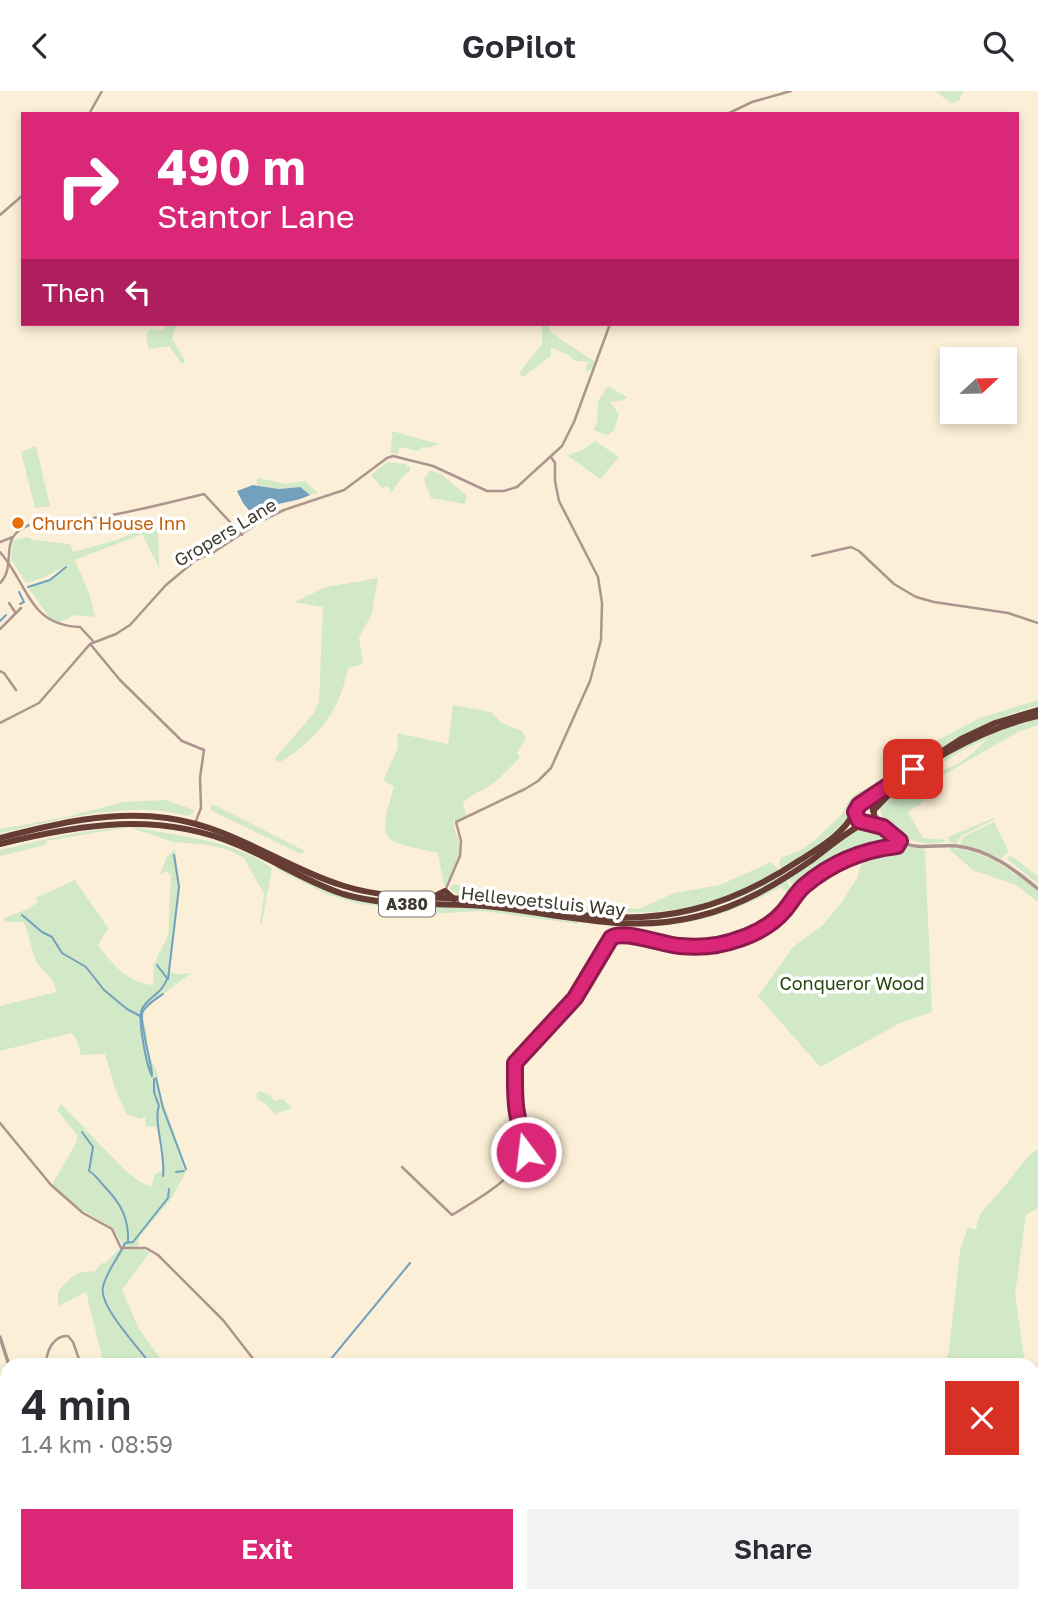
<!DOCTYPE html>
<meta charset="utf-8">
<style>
body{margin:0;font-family:"Golos Text",sans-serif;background:#f2f2f3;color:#2b2b33;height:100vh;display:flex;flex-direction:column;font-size:26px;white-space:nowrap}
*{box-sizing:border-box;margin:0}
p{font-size:23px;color:#7c7c81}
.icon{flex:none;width:38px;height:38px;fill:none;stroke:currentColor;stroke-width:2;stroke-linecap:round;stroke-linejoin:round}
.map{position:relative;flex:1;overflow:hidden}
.side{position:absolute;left:0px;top:1267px;width:1040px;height:245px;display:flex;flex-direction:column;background:#fff;border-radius:21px 21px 0 0;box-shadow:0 4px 10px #0003}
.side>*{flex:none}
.top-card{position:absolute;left:21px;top:21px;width:998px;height:214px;border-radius:0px;box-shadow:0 4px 10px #0003;background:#db2777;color:#fff;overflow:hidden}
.needle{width:46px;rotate:68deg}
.fabs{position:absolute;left:940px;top:256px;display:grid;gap:14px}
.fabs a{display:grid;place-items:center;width:77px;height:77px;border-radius:0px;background:#fff;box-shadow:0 4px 10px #0003;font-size:35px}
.pin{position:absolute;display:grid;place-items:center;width:60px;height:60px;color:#fff;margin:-30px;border-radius:14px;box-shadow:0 4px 10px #0006}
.me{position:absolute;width:77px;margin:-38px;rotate:345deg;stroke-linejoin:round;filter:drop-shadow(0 0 5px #0008)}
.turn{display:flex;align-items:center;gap:24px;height:147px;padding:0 21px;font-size:32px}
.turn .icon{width:91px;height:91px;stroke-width:2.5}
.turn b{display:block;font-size:49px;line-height:60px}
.then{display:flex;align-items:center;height:66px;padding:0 21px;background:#0003;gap:14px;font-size:26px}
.round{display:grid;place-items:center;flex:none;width:74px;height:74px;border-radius:0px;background:#f2f2f3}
.overview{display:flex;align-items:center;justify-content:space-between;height:119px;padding:0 21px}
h1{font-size:42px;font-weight:600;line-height:52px}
.primary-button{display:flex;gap:14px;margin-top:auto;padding:14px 21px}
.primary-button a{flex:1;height:80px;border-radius:0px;background:#db2777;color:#fff;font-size:28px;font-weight:600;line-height:80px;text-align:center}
.primary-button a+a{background:#f2f2f3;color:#2b2b33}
header{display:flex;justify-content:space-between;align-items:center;height:91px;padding:0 21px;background:#fff;font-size:32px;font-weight:600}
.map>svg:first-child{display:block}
</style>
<header><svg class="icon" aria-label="back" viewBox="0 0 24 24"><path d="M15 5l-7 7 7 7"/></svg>GoPilot<svg class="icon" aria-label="search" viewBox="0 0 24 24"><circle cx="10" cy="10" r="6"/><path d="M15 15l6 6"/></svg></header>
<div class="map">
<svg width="1038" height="1512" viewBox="0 0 1038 1512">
<rect width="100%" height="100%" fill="#fcefd7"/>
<g fill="#d2e9c7" fill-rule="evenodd">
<polygon points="935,0 963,0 959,10 951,12"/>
<polygon points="169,233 176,233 172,247 185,270 182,273 169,255 149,258 146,247 148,240 152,238 162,240"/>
<path d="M542 233H550V241L595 271 592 278 587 281 585 278 589 271 575 270C568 261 559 262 551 256V265L523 286 519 282 542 253Z"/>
<polygon points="608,295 627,306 624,309 610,311 619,323 614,339 608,344 593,339 597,332 598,310"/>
<polygon points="392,340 438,353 429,357 422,356 419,360 399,356 398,363 391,362"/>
<polygon points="595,350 619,366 600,388 567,364 583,359"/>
<polygon points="36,355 50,415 35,417 21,361"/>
<polygon points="388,371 406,373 407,377 410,374 410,380 402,386 389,405 391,401 388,395 382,397 371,384"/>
<polygon points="429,379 441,383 467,405 465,413 431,407 423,387 427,385"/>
<polygon points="259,387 286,393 305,390 318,402 310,404 299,396 279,398 257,394 257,388"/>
<polygon points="152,434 158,436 159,476 142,443 75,469 90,505 95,526 75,524 58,532 49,526 28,496 50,489 69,473 45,486 26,492 11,468 13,449 28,446 33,449 70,453 73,461 117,449"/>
<path d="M378 487 372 523 359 546 363 573 348 577C340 620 317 649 280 671L277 670 275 667 314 622 319 611 323 516 294 511 326 496Z"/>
<path d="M1038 609V615C972 632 934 663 879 700 873 704 866 705 860 709 852 714 853 725 846 731 827 749 804 763 782 778L779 774 781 767 803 758 815 749 841 724 849 709 858 701 894 684 930 653 980 627Z"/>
<path d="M453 614 491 621 502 632 522 640 526 647 517 662 520 666C510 677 499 689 486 697 477 702 471 704 463 712L466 725 454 730C453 739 458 745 459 753 461 767 452 781 447 793L444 795 438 762C383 749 376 755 394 696L383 689 398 657 397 642 448 653Z"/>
<path d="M1038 626V634L1018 641 943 684 919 714 908 721 923 747 945 749 944 751C922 756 898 748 883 731L880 717C904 689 962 652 996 639 1010 634 1024 631 1038 626ZM987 648C970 665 953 681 929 681L963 659Z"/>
<path d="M166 709 194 719 193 722 187 725C130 708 57 730 0 742V738L66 726 123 711Z"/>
<polygon points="212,713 305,760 301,763 210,719"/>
<polygon points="994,727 994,729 961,745 956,753 949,751 948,746"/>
<polygon points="994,731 1009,760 1001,768 984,760 960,754 963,746"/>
<path d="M866 734C876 733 886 744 894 750V753C870 759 847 763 826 777 816 783 805 797 793 794L787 787 851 741Z"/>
<path d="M129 736C140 737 150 739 161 741 200 748 239 753 272 777L262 832 260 831 264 803 244 767 231 760 209 754 173 751 129 736 46 750V754L0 765V759C42 749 85 738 129 736Z"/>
<polygon points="900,754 925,759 932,921 900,932 820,976 758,905 793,856 823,834 842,811 857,787 864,766 875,766 896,761"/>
<path d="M950 757C986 759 1011 780 1038 800V811L1016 794 973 779 950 759Z"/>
<path d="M175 759 180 796 170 881 178 883 191 882 153 911 145 920 143 926 147 942 148 962 157 981 159 999 187 1079 171 1108 139 1146 138 1155 125 1157 113 1137 77 1116 52 1094 77 1050V1044L57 1019 61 1013 125 1079 140 1091 151 1096 155 1083 162 1080 161 1053 156 1036 146 1035 145 1026 140 1028 127 1023 116 1000 105 963 81 964 76 947 71 942 0 960V915L56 901C54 884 46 885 38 873 30 860 31 844 23 831H5L4 827 28 818 38 811 36 807 75 789 108 837 98 854C112 873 128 892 153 894L154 873 168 844 171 784 166 780 159 785 167 765Z"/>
<polygon points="1010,764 1038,785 1038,793 1007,768"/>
<path d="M771 771 780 780C676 840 612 821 501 808 486 806 460 810 450 798L452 793 537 811 639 818 674 802 720 794Z"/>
<polygon points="278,775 358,808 490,816 578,831 578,833 482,820 413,824 389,816 359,813 326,803 275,777"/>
<path d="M782 783 783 785C735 813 688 827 633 830L444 811V808L607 826 698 819Z"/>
<path d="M786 788 792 801 789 802 781 796C709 835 668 839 587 833L607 834 701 826Z"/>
<polygon points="259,1000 270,1004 274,1010 283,1008 292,1017 280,1021 276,1024 266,1013 257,1008 256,1005"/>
<path d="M1038 1058V1117L1026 1124 1015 1203 1024 1265 1023 1272 1019 1274H944L949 1260 960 1159 968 1136 976 1139C977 1134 978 1127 981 1123 986 1114 994 1108 1000 1101 1009 1090 1027 1064 1038 1058Z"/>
<path d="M138 1157 150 1161 122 1199 139 1238 165 1274H104L86 1201 58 1215V1201C66 1190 79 1177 94 1181L102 1172H106L119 1158 127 1159Z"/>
<polygon points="1033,1285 1038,1295 1038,1384 1033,1381"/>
<polygon points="126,1505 213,1505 212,1512 126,1512"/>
<polygon points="282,1505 415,1505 418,1512 283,1512"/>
<polygon points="423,1505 592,1505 587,1512 424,1512"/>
<polygon points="761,1505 790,1505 789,1512 761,1512"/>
</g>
<path fill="#73a0bc" d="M253 394 279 398 300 396 310 404C293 413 272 410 257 423H252L243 412 237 400Z"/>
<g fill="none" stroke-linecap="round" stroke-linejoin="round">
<g stroke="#73a0bc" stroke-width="2">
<polyline points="28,496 50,489 66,476"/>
<polyline points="19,501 24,511 20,513"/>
<polyline points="0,530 6,524"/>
<polyline points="22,824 42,841 52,846 62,862 86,876 104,899 127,918 140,925"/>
<polyline points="157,874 167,887"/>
<polyline points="168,888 179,796 174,764"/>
<path d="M152 983C151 971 140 932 142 922 145 914 156 908 163 903"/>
<path d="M152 985C147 976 137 927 142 918 148 906 161 904 167 888"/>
<polyline points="156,987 163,1017 186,1078"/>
<path d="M154 988V1001L159 1015C153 1028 166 1065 163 1085"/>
<path d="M82 1041 93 1056 89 1080C96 1084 99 1090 105 1096 121 1113 129 1127 128 1151"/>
<polyline points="176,1081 184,1080"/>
<path d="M151 1274C140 1258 98 1215 103 1196 106 1181 119 1166 125 1152L133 1151 168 1107 169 1098"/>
<polyline points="326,1274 410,1172"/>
<polyline points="171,1512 171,1505"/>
</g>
<g stroke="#ac958f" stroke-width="2.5">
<polyline points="89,23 102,0"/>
<polyline points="727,23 752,11 791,0"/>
<polyline points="0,124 23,104"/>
<polyline points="0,451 13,446"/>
<path d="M0 461C29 494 28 534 80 536L93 550"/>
<polyline points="812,465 851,456 859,460 894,493 916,506 934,511 1008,522 1038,532"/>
<path d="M0 492C16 477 1 451 20 439 41 425 69 429 93 427 130 422 168 412 204 403L242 444"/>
<polyline points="9,512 15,521"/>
<polyline points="0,538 21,517"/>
<polyline points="91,554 120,589 182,650 204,659 200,687 201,717 195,732"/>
<polyline points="0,580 4,582 16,599"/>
<polyline points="0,632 39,612 90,553 116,543 130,534 166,494 196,469 214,461 261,430 284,419 344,399 387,367 393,365 433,375 487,400 504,400 517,396 562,355 574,331 610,233"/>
<polyline points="445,800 460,765 461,750 456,731 525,698 538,690 551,677 590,590 601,549 602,512 598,486 559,410 555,390 555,372 551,366"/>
<polyline points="0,1032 51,1094 83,1122 112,1138 121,1157 146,1157 158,1164 223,1229 258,1274"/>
<path d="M402 1076 452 1124C483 1105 512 1090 529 1056 512 1028 515 1002 515 972L575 907 589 886 606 854 616 844C657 846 685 863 728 851 748 846 771 836 784 820 790 813 794 805 800 798 826 773 861 759 897 755L900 750"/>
<path d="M46 1274C46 1261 53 1244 68 1245L73 1251 81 1274"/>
<polyline points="0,1305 7,1303"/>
<polyline points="1032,1398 1038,1389"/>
<polyline points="1032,1498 1034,1490"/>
<polyline points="57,1505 58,1512"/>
<polyline points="416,1505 420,1512"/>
<polyline points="99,1512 101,1505"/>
<polyline points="842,1512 847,1505"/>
<polyline points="946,1512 948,1505"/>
<polyline points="1028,1512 1031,1505"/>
</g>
<g stroke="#ac958f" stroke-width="3.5">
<path d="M874 722C883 731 887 743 899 750 918 760 937 753 957 755 989 759 1014 778 1038 798"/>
<polyline points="865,732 882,735"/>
<polyline points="0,1246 9,1274"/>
<polyline points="1032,1450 1038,1452"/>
<polyline points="19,1505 21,1512"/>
<polyline points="976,1512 979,1505"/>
</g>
<g stroke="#653d34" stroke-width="6">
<circle cx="864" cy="722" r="10"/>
<polyline points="861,713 961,648 995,632 1038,619"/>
<path d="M873 720C913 675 980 638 1038 625"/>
<path d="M0 747C54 733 111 719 167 727 234 736 282 776 344 795 389 809 434 805 480 809 512 811 543 818 574 823 661 835 728 817 800 769 819 757 845 742 854 721"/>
<path d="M0 753C81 733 159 720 238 754 274 769 306 791 343 803 390 817 437 811 485 815 557 822 626 844 699 825 741 815 777 793 812 769 829 756 845 742 864 732"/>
<polyline points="433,806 445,800 454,808"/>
</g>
</g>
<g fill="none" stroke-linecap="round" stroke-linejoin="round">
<defs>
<path id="route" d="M526 1061 529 1056C513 1028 515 1002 515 972L575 907 611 847C624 838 663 854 680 855 692 856 705 856 717 854 741 849 768 839 784 820 791 812 796 802 804 795 831 772 862 759 897 755L900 750 883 736 859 730 855 721 859 714 913 678"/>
</defs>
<use href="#route" stroke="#8e194d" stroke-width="18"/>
<use href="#route" stroke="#db2777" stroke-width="12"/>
</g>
<circle fill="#e8710a" stroke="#fff" stroke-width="2.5" cx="18" cy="432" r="7"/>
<g text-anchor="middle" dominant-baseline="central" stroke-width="7" stroke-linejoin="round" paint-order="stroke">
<rect fill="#fff" stroke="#78746d" stroke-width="2" x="379" y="800.5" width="56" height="25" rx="5"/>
<g font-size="16" font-weight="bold" fill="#3e392f">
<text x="407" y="813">A380</text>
</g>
<g font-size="18" fill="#c56008" stroke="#fff" text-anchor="start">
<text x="32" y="432">Church House Inn</text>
</g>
<g font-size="18" fill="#3e392f" stroke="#fff">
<text transform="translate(225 441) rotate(-31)">Gropers Lane</text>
<text transform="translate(543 810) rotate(6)">Hellevoetsluis Way</text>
</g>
<g font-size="18" fill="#25480e" stroke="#fff">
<text x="852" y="892">Conqueror Wood</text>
</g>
</g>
</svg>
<div class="fabs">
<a><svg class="needle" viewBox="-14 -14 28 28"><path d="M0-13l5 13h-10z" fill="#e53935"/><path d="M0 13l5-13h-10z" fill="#7c7c81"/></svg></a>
</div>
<div class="pin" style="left:913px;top:678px;background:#d93025"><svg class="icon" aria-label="arrive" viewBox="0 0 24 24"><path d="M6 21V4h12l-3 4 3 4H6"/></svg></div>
<svg class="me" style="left:526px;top:1061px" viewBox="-20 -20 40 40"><circle r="17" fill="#db2777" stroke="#fff" stroke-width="3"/><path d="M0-11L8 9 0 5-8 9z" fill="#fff"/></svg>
<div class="top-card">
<div class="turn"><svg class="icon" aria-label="right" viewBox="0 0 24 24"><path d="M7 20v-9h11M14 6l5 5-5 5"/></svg><div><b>490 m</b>Stantor Lane</div></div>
<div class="then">Then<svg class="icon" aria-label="left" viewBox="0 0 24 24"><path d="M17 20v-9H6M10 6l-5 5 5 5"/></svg></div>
</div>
<section class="side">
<div class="overview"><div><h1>4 min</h1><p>1.4 km · 08:59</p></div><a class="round" style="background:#d93025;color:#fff"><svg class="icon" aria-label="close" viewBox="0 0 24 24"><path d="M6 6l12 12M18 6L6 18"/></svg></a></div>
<div class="primary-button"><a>Exit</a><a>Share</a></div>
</section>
</div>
